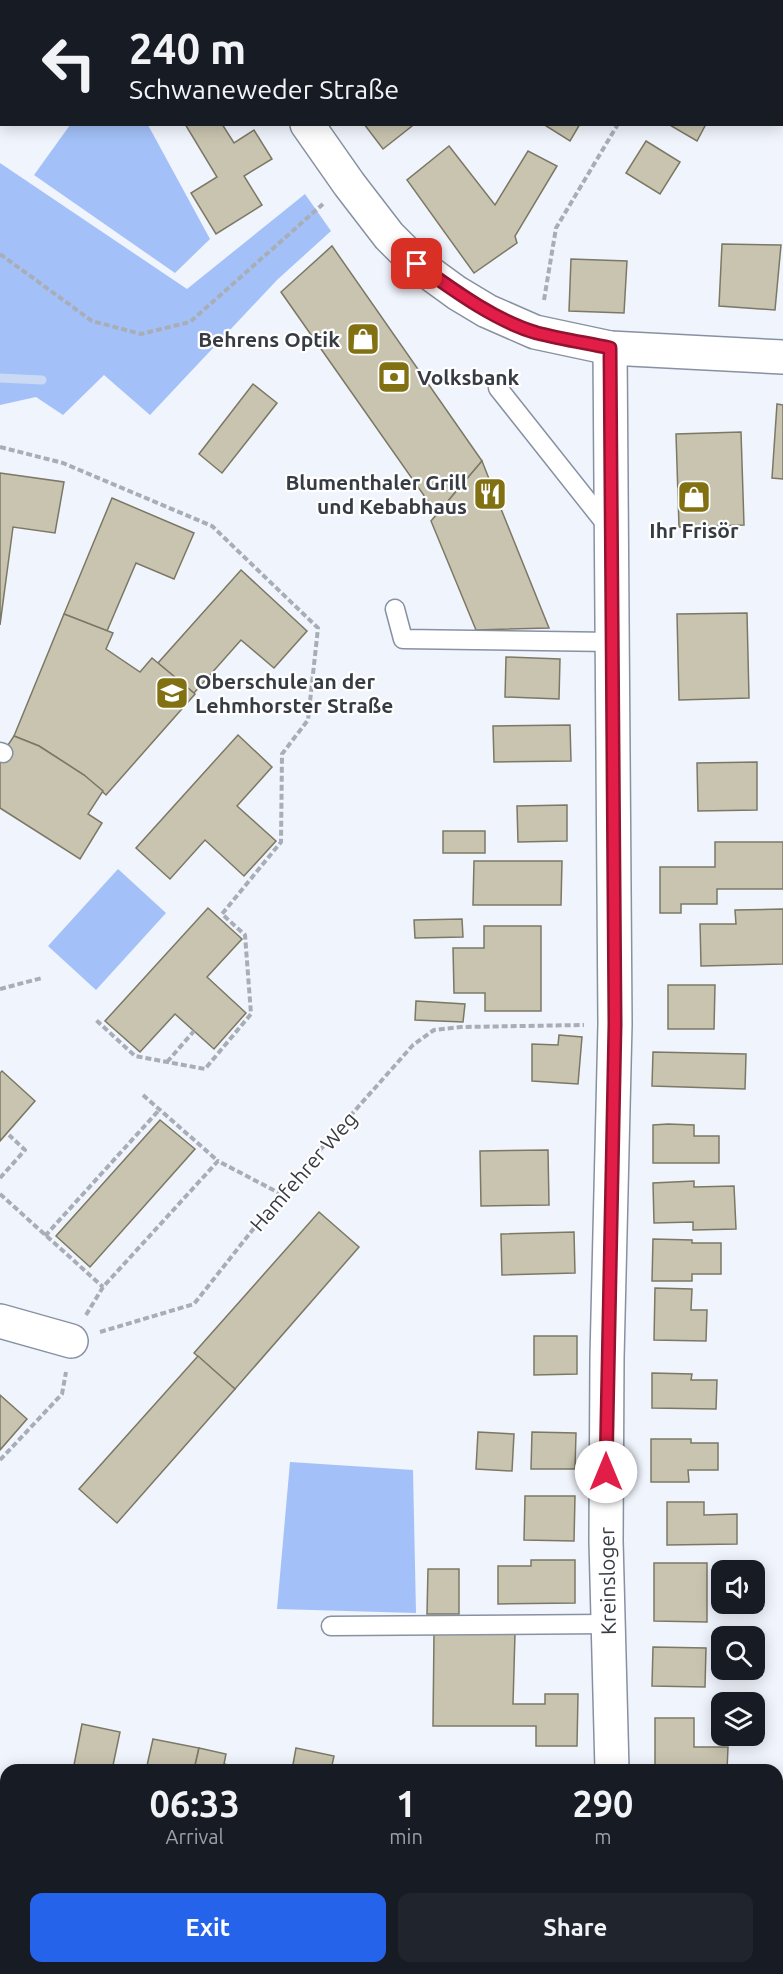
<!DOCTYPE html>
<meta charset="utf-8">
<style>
body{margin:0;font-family:Ubuntu,sans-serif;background:#20242c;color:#f1f3f6;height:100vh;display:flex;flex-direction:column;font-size:22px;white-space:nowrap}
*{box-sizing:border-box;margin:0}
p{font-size:20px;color:#9ea1a6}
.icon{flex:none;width:33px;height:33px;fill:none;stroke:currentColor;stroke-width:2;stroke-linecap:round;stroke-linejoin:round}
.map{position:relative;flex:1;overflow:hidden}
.side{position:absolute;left:0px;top:1764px;width:783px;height:210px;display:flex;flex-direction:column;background:#171b24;border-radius:18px 18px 0 0;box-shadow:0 3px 15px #0003}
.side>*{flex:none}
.guide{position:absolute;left:0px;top:0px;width:783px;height:126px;box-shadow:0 3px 15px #0003;background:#171b24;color:#f1f3f6;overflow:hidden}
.buttons{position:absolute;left:711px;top:1560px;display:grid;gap:12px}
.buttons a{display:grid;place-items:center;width:54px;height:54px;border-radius:12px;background:#171b24;box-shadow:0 3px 15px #0003;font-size:30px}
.pin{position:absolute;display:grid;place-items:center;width:51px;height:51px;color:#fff;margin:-26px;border-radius:12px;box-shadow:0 3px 9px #0006}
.me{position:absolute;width:66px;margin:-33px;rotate:0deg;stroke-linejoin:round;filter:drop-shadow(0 0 4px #0008)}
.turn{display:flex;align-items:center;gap:21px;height:126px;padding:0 30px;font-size:27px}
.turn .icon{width:78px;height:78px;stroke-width:2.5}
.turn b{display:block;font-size:42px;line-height:51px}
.eta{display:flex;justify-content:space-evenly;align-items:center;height:102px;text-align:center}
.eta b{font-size:36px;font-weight:700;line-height:42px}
.cta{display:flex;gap:12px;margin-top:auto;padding:12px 30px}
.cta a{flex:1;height:69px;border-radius:12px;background:#2563eb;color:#fff;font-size:24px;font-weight:700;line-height:69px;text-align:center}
.cta a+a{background:#20242c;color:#f1f3f6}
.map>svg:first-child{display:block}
</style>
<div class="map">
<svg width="783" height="1974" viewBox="0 0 783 1974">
<rect width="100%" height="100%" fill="#f0f4fc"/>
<g fill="#a3c1f8">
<polygon points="395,0 597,0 598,1 396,2"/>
<polygon points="70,125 148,125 210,239 175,273 34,175"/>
<polygon points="0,163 187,289 305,194 331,231 277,280 150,415 104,375 63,415 36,397 0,405"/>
<polygon points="118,869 166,913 96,990 48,946"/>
<polygon points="290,1462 413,1470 416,1613 277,1609"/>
</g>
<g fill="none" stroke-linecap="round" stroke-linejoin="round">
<polyline stroke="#cad9f4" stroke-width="9" points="0,378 42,380"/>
</g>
<g fill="#c8c4af" stroke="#7b7865" stroke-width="1.5">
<polygon points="0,0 54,0 2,2 2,17"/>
<polygon points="280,0 324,0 325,1 281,2"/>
<rect x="782" y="63" width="1" height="54"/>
<polygon points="185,124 222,124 234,143 254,130 272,159 244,176 262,205 216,234 191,193 217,177"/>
<polygon points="364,124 411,124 412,126 383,149"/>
<polygon points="543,124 580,124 570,141"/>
<polygon points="668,124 706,124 697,141"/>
<polygon points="646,141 680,162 660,194 626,173"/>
<polygon points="449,146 495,205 528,151 557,166 515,236 517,243 474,273 407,180"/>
<polygon points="722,244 781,245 775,310 719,306"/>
<polygon points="332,246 482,461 437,514 281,292"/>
<polygon points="571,259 627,261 624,313 569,311"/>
<polygon points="253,384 277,403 222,473 199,454"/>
<polygon points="777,404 783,405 783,479 772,478"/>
<polygon points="741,432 744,525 679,527 676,434"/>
<polygon points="482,461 495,494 549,628 476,630 431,521"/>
<polygon points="0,473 64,482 55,533 13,527 0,625"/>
<polygon points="112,498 194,533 174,579 136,563 107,631 64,614"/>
<polygon points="241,570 307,631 274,668 241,640 194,693 158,663"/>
<polygon points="747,613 749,698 679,700 677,614"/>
<polygon points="64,614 113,633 106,649 140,672 152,658 195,694 106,795 84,775 39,746 14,736"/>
<polygon points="506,657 560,659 559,699 505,697"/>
<polygon points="570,725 571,761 494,762 493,726"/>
<polygon points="238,735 272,767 237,806 276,841 244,876 205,840 170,879 136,848"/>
<polygon points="14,736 39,746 84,775 103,791 88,814 102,823 80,859 0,808 0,757"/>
<polygon points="757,762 757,810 698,811 697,763"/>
<polygon points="567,805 567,841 518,842 517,806"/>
<rect x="443" y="831" width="42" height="22"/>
<polygon points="715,842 783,842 783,889 717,889 717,904 681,904 681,913 660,913 660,867 715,867"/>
<polygon points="474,861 562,861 561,905 473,905"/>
<polygon points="208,908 242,939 207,977 246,1013 214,1049 175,1014 140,1052 105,1021"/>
<polygon points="783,909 783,964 701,966 700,924 736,924 735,910"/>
<polygon points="462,919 463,937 415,938 414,920"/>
<polygon points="484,926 541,926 541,1011 485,1011 485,993 454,993 453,948 484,948"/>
<polygon points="668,985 715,985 714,1029 668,1029"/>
<polygon points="416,1001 465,1004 463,1022 415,1020"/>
<polygon points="559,1035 582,1037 578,1084 532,1081 532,1044 558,1045"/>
<polygon points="653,1052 746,1054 745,1089 652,1086"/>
<polygon points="2,1071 35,1101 0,1141 0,1073"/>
<polygon points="160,1120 195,1149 90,1267 56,1236"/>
<polygon points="668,1124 694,1125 694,1136 719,1136 719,1163 653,1163 653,1125"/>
<polygon points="548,1150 549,1205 481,1206 480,1151"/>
<polygon points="694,1181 694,1187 734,1186 736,1229 693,1230 693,1222 654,1223 653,1183"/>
<polygon points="319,1212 359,1247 235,1389 194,1353"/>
<polygon points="574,1232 575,1273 502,1275 501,1234"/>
<polygon points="653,1239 692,1240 692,1243 721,1243 721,1274 692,1274 692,1281 652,1281"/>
<polygon points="655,1288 692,1289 691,1310 707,1310 706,1341 654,1340"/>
<polygon points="534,1336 577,1336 577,1374 534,1375"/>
<polygon points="198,1356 235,1389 117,1523 79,1489"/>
<polygon points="652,1373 692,1374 691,1380 717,1380 716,1409 652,1408"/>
<polygon points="0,1395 27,1419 0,1450"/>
<polygon points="478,1432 514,1434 512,1471 476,1469"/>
<polygon points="532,1432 576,1433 575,1469 531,1469"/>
<polygon points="651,1439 691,1439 691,1443 718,1443 718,1470 688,1470 689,1482 651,1482"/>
<polygon points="525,1496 575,1496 574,1541 524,1540"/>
<polygon points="667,1502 704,1502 704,1515 737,1514 737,1544 667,1545"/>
<polygon points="531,1560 575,1560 575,1603 498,1604 498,1566 531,1566"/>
<polygon points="654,1563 707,1563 707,1622 654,1621"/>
<polygon points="428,1569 459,1569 459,1614 427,1614"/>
<polygon points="434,1632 515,1633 513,1704 545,1704 545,1694 578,1694 577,1746 536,1746 536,1726 433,1726"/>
<polygon points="653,1647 706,1648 705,1687 652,1686"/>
<polygon points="655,1718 694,1718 694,1747 728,1747 727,1770 655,1770"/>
<polygon points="82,1724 120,1732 112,1770 73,1770"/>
<polygon points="153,1739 199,1748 194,1770 146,1770"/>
<polygon points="199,1748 226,1754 224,1764 249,1770 194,1770"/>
<polygon points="296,1748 334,1756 331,1770 292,1770"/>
<polygon points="368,1766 390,1770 367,1770"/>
<polygon points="777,1888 783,1893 783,1940 777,1935"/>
<polygon points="15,1968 54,1968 53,1970 68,1974 13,1974"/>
<polygon points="96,1968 130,1968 128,1974"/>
<polygon points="275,1968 318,1968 316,1974 279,1974 274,1973"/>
<polygon points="356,1968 399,1968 398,1974 354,1974"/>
<polygon points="715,1968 729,1968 723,1974"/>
</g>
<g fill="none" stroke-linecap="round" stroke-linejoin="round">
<defs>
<g id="lane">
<polyline points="75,2 77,0"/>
<polyline points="0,56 2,54"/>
<polyline points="498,388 609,528"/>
<polyline points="395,609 403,639 612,642"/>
<polyline points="0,752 3,753"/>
<polyline points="331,1626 608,1624"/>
</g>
<polyline id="street" points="0,1321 71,1341"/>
<g id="secondary">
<polyline points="221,0 222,2"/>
<polyline points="307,124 349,184 389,236 417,264 457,293 487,311 535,332 610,348 783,357"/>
<polyline points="610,348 615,1024 607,1358 606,1541 612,1770"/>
<polyline points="0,1831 6,1832"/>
<polyline points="607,1968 621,1974"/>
</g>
</defs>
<use href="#lane" stroke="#8791a2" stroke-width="21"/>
<use href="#street" stroke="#8791a2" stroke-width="36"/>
<use href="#secondary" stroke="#8791a2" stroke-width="36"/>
<g stroke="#a9adb5" stroke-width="4" stroke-dasharray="6 3" stroke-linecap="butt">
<polyline points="693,2 694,0"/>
<polyline points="0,254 92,321 141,334 190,322 323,204"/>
<polyline points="544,300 556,228 618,124"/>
<polyline points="0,447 63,463 212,526 318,628 308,720 282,754 281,842 222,914 245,935 251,1014 205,1069 135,1056 96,1020"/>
<polyline points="0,989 42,978"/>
<polyline points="167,1062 194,1031"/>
<polyline points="143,1095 218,1161"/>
<polyline points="0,1178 25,1150 9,1135"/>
<polyline points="0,1194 103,1287"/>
<polyline points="45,1236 160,1109"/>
<polyline points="86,1315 103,1287 218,1161 281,1194"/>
<polyline points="100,1332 194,1304 281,1194 413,1045 434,1030 461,1027 584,1025"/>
<polyline points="0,1460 62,1394 66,1372"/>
<polyline points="569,1968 569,1974"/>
</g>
<use href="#lane" stroke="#fff" stroke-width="18"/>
<use href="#street" stroke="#fff" stroke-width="33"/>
<use href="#secondary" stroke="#fff" stroke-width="33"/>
</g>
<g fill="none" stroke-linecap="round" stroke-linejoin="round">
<defs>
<path id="route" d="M417 264C452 289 495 321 537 333 561 339 586 343 610 348L615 1024 606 1472"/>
</defs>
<use href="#route" stroke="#92132f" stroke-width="15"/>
<use href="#route" stroke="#e11d48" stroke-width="10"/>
</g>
<defs>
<symbol id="shop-square" viewBox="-11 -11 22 22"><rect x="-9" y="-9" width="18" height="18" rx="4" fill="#827112" stroke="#fff"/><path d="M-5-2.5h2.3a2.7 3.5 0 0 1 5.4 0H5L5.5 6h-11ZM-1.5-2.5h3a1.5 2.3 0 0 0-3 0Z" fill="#fff"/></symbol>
<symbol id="bank-square" viewBox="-11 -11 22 22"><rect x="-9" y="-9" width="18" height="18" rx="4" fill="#827112" stroke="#fff"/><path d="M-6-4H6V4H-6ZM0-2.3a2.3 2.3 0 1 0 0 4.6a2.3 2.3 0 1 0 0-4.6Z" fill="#fff"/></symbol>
<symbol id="restaurant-square" viewBox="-11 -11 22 22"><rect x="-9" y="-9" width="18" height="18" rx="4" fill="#827112" stroke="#fff"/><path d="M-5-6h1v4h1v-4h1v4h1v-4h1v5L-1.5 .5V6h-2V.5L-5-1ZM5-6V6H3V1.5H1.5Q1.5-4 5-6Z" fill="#fff"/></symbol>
<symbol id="school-square" viewBox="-11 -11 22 22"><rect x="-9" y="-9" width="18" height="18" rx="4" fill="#827112" stroke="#fff"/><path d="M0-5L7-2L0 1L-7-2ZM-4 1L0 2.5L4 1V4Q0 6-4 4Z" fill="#fff"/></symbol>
</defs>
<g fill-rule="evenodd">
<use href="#shop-square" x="344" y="320" width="38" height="38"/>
<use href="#bank-square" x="375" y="358" width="38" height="38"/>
<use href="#restaurant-square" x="471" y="475" width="38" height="38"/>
<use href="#shop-square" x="675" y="478" width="38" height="38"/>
<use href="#school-square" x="153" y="674" width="38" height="38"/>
</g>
<g text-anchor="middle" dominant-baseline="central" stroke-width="4.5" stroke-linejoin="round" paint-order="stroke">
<g font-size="21" font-weight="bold" fill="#373b43" stroke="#fff" text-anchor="end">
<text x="340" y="339">Behrens Optik</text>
<text x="417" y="377" text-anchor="start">Volksbank</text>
<text x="467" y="482">Blumenthaler Grill<tspan x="467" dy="24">und Kebabhaus</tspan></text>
<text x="694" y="530" text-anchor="middle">Ihr Frisör</text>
<text x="195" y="681" text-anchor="start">Oberschule an der<tspan x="195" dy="24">Lehmhorster Straße</tspan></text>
</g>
<g font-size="21" fill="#373b43" stroke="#fff">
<text transform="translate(303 1171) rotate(-49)">Hamfehrer Weg</text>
<text transform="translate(607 1581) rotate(-91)">Kreinsloger</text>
</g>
</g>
</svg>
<div class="buttons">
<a><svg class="icon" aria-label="sound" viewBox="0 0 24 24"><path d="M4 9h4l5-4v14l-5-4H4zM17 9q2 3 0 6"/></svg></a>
<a><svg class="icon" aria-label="search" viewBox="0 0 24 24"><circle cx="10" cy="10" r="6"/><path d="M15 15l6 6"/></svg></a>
<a><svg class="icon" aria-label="layers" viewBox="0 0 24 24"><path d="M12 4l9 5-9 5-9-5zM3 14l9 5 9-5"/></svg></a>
</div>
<div class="pin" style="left:417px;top:264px;background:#d93025"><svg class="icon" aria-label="arrive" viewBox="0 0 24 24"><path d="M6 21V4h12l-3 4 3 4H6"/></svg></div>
<svg class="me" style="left:606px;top:1472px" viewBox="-20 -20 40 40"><circle r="19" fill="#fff"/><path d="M0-13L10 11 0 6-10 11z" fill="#e11d48"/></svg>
<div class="guide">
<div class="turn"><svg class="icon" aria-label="left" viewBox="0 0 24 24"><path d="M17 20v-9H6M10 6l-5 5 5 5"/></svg><div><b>240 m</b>Schwaneweder Straße</div></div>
</div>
<section class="side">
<div class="eta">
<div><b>06:33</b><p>Arrival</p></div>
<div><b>1</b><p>min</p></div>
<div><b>290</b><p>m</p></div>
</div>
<div class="cta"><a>Exit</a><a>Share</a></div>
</section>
</div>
